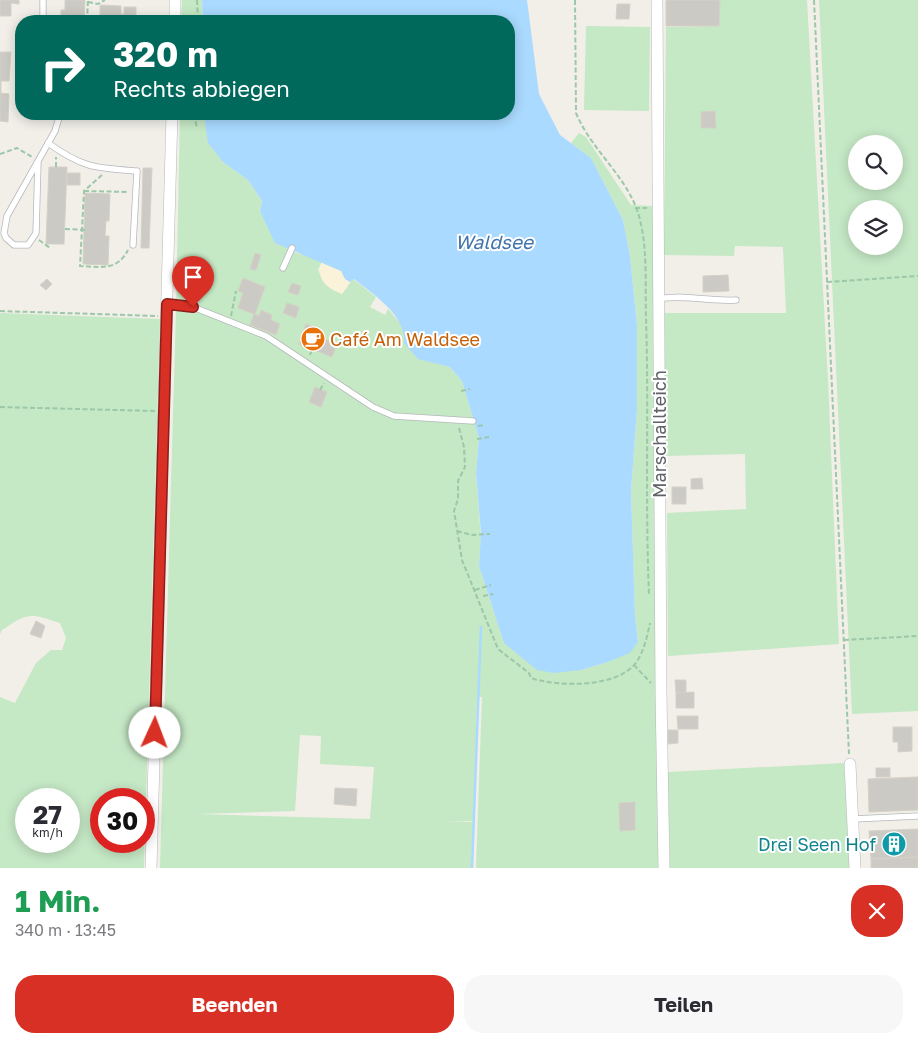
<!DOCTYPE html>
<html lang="de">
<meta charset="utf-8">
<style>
body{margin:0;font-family:"Golos Text",sans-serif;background:#f7f7f7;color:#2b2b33;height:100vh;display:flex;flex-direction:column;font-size:19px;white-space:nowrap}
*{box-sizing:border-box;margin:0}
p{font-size:16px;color:#7c7c81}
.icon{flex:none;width:28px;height:28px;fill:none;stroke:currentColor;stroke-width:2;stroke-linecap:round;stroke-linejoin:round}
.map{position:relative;height:868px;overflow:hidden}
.side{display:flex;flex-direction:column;background:#fff;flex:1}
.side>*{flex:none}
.hud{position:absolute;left:15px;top:15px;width:500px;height:105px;border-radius:20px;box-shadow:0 2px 12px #0003;background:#00695c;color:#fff;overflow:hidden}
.fabs{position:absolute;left:848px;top:135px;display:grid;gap:10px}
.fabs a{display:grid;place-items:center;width:55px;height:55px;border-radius:50%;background:#fff;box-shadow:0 2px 12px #0003;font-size:25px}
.speed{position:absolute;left:15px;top:788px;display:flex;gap:10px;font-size:25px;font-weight:700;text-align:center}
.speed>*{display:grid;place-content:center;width:65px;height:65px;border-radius:50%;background:#fff;box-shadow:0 2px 12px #0003;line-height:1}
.speed small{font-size:12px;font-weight:400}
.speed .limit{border:8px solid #d22;background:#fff;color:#111}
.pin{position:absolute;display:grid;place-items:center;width:42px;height:42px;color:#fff;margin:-51px -21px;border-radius:50% 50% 50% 0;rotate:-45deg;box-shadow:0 0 5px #0007}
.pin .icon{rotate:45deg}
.me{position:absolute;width:55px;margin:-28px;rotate:2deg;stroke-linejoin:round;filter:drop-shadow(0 0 4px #0008)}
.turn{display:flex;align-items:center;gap:18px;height:105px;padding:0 15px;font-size:22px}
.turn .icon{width:65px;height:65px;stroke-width:2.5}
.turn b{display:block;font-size:35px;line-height:42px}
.round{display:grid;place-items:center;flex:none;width:52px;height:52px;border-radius:20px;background:#f7f7f7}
.head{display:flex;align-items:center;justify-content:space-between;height:85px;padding:0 15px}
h1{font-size:30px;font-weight:700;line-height:38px;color:#1e9e55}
.primary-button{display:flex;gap:10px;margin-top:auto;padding:10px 15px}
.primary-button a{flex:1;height:58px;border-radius:20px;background:#d93025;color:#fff;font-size:20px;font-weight:700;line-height:58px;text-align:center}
.primary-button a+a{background:#f7f7f7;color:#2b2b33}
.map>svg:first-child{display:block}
</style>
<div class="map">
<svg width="918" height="868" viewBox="0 0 918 868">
<rect width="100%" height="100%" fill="#f1efe8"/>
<g fill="#c5e8c5" fill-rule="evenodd">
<polygon points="182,0 202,0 203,21 181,21"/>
<polygon points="720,0 807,0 828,380 839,644 668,656 667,513 746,509 745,454 666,456 664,313 786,313 783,247 735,246 734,256 664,255 666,27 719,26"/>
<path d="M819 0H918V711L852 714ZM856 144H894V181H856ZM856 209H894V246H856Z"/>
<polygon points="586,26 650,27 649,111 584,110"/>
<path d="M180 114H204L208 137 223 162 248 180 262 201 260 211 290 247 295 249 294 252 322 261 318 270 325 284 342 294 353 279 376 297 370 307 385 315 388 309 401 324 405 334 442 365 450 367 462 381 479 438 476 473 481 539 479 566 504 643 581 670 605 663 638 642 635 616 631 491 637 409V326L630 256 623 220 591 158 571 143 579 133 586 137 631 205 654 206 659 868H476L482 697H477L474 821H446L473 822 471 868H160L176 310ZM300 735 321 736 320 764 374 767 370 819 197 814 295 811Z"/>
<path d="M0 313 160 319 144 868H0V697L15 703 36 663 51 650H62L66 638 60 623C31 613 28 612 2 630L0 634ZM26 799H69V841H26ZM101 799H144V841H101Z"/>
<polygon points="844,763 850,868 670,868 668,772"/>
</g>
<path fill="#fbf3d9" d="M322 261 341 271 345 279 350 282 342 294C326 288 315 278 322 261Z"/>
<path fill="#aadaff" d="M202 0H527L539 94 560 135 591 158 623 220 630 256 637 326V409L631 491 635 616 638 642 630 653 605 663 581 670 554 673 537 670 504 643 479 566 481 534 476 473 479 438 462 381 450 367 418 359 404 343C407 316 373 294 354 279L350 282 345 279 341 271 275 243 260 211 262 201 248 180 223 162 208 143 204 114H509V21H203Z"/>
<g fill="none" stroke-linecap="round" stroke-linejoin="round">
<polyline stroke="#aadaff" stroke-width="2.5" points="472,868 481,627"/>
</g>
<g fill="#cccac5" stroke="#d6d1c6">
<polygon points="0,0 19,0 19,4 11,3 11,16 0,16"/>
<polygon points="65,0 85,0 84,21 61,21 61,10 65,10"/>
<polygon points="666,0 720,0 719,26 666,26"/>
<polygon points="617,4 630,4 629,19 616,19"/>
<polygon points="100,5 121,6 121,14 124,14 124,7 136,7 136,19 96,21 96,17 100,18"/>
<polygon points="0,52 11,52 9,81 1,81 1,93 9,94 8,122 0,121"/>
<polygon points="715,111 716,128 701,128 701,112"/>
<polygon points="49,167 67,167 64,244 46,244"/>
<polygon points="143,168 152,168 149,248 141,248"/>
<rect x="67" y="173" width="13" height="12"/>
<polygon points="85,193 110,194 109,221 106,221 105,236 109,236 108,265 83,264"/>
<polygon points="255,253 261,255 256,270 250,269"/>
<polygon points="728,275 729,291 703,292 703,276"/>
<polygon points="243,278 265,287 255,314 259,316 261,310 272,315 271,320 280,324 276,335 250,325 254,314 238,308 243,293 238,291"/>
<polygon points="47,279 52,284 46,290 40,285"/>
<polygon points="292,283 301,286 298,295 288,292"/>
<polygon points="287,303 299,307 296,318 283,313"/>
<polygon points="306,324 318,329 315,335 337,344 332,357 299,344"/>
<polygon points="315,387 327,392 321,407 309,402"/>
<polygon points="702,478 703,489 691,489 691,479"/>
<rect x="672" y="487" width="14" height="17"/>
<polygon points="36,621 45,626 41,638 30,634"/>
<polygon points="675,680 686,680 686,692 676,693"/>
<polygon points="694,692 694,708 676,708 676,693"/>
<polygon points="677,716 698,716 698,729 678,729"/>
<polygon points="893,727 912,727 912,751 898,752 898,742 893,742"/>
<polygon points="668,730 678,730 678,743 668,744"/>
<rect x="876" y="768" width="14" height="9"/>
<polygon points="918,777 918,810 869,812 868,779"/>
<polygon points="335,788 357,789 356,806 334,804"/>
<polygon points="635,802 635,830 620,831 619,803"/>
<polygon points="918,829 918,857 871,859 869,831"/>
<polygon points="918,857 918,868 871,868 871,859"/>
</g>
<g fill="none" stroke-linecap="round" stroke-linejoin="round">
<defs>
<g id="service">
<polyline points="43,0 43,21"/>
<path d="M48 143C83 168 95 168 137 171L133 245"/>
<polyline points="38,161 36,233 28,245 14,245 6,238 4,233 7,216 55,131 60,114"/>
<polyline points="283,268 292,248"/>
<path d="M658 299C685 294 710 302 736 300"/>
<polyline points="167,304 193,307 266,336 373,407 394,416 473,421"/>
<polyline points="853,819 918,816"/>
</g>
<g id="minor">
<polyline points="657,0 661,693 664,868"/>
<polyline points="175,21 175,0"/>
<polyline points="850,764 855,868"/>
<polyline points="151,868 172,114"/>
</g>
</defs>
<use href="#service" stroke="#b5b8bc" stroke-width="7"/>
<use href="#minor" stroke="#b5b8bc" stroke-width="12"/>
<g stroke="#9cc7a9" stroke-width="2" stroke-dasharray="5 2.5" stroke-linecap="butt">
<polyline points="197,0 198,21"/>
<path d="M575 0 576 113C591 150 628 177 639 216 648 249 645 284 646 318 649 410 645 502 649 594"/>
<polyline points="814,0 849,754"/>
<polyline points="88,2 98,4 105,0"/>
<polyline points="87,21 88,0"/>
<polyline points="194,114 197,128"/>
<polyline points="0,154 17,148 32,157"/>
<polyline points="56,167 56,157"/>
<path d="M102 175 84 191 80 266C102 267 117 271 128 250"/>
<polyline points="84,191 129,192"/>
<polyline points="635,208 647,208"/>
<polyline points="65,229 86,230"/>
<polyline points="39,240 50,248"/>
<polyline points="827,282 918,276"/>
<polyline points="0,311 158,316"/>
<polyline points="231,316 236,291"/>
<polyline points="310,355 312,349"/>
<polyline points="320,390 324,383"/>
<polyline points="461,391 470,389"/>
<polyline points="0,407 155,411"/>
<polyline points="478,426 485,425"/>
<path d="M459 428 464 447 465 467 458 481V499L454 511 462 560 498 649 529 673 531 678C558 687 615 688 635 664 644 652 647 637 650 623"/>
<polyline points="477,439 489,437"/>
<polyline points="457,531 472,535 490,534"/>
<polyline points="475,590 491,585"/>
<polyline points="483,596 493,594"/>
<polyline points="844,640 918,636"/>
<polyline points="634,665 651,683"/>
</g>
<use href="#service" stroke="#fff" stroke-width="5.5"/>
<use href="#minor" stroke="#fff" stroke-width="11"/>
</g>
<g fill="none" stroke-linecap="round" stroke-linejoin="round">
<defs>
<polyline id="route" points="155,733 167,304 193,307"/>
</defs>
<use href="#route" stroke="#8d1f18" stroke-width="12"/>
<use href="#route" stroke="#d93025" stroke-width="9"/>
</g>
<defs>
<symbol id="cafe-disc" viewBox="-11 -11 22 22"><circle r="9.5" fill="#e8710a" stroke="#fff"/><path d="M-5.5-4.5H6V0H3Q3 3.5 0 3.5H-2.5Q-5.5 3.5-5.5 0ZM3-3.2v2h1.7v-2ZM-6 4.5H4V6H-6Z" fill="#fff"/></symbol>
<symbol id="building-disc" viewBox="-11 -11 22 22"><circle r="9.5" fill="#0f9aa8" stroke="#fff"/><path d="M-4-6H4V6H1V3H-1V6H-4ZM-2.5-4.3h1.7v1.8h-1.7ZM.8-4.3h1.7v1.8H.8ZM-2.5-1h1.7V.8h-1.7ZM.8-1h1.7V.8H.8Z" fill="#fff"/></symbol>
</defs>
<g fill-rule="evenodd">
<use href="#cafe-disc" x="299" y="325" width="28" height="28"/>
<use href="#building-disc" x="880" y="830" width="28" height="28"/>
</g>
<g text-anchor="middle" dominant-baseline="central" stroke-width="4" stroke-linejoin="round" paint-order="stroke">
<g font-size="18" fill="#c56008" stroke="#fff" text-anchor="start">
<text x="330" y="339">Café Am Waldsee</text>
</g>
<g font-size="18" fill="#5f6368" stroke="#fff">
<text transform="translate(659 434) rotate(-90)">Marschallteich</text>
</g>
<g font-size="18" fill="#0d838f" stroke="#fff" text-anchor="end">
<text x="876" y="844">Drei Seen Hof</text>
</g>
<g font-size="19" font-style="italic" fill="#4174aa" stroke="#fff">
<text x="494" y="241">Waldsee</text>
</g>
</g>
</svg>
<div class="fabs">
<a><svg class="icon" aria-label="search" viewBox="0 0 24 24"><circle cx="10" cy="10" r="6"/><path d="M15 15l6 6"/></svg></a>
<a><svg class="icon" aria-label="layers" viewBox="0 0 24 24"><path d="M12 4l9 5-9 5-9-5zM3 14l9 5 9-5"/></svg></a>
</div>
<div class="speed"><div>27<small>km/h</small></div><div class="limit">30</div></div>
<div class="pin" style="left:193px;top:307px;background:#d93025"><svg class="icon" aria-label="arrive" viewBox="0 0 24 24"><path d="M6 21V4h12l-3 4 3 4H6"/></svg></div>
<svg class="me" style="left:155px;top:733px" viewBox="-20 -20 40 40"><circle r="19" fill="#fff"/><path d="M0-13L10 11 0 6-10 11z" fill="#d93025"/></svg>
<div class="hud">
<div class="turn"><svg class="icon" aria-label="right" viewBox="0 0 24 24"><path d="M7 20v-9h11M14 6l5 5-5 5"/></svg><div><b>320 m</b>Rechts abbiegen</div></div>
</div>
</div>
<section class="side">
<div class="head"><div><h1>1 Min.</h1><p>340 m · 13:45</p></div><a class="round" style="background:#d93025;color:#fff"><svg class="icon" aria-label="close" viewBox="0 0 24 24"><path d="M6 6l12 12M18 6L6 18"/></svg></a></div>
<div class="primary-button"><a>Beenden</a><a>Teilen</a></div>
</section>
